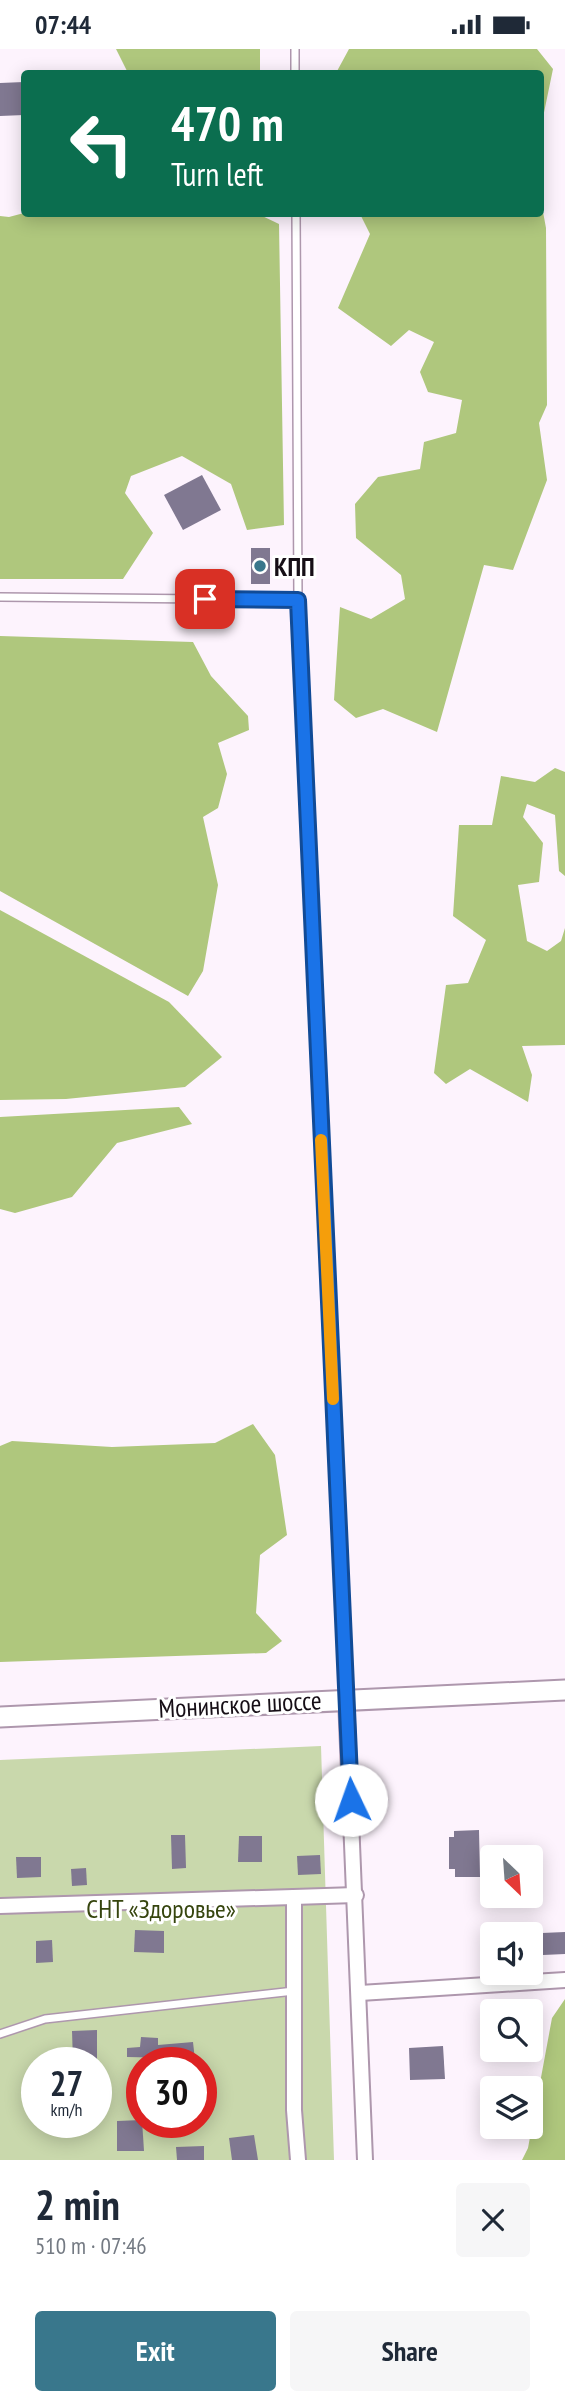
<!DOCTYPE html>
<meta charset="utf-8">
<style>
body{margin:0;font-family:"PT Sans Narrow",sans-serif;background:#f6f6f7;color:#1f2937;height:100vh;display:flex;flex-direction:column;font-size:26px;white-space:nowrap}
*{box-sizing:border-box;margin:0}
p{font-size:23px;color:#747a83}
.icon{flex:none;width:38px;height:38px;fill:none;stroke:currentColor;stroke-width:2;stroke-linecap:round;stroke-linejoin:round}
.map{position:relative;height:2111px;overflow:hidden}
.panel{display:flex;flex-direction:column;background:#fff;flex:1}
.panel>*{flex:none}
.top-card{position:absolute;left:21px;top:21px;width:523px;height:147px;border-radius:7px;box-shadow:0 4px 18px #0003;background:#0b6e4f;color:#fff;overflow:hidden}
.needle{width:46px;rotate:155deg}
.tools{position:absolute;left:480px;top:1796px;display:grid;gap:14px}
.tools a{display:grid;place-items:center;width:63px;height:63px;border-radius:7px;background:#fff;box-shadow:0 4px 18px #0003;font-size:35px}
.speed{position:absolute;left:21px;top:1998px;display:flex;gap:14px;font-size:35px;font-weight:700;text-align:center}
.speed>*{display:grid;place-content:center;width:91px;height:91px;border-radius:50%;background:#fff;box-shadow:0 4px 18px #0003;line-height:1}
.speed small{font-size:18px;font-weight:400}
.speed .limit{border:10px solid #d22;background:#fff;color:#111}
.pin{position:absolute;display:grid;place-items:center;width:60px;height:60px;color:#fff;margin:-30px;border-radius:14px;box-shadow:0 4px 10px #0006}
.me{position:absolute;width:77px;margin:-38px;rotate:357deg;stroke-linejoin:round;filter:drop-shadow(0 0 5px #0008)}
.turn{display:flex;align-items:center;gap:24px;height:147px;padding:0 35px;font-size:32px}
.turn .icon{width:91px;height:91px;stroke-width:2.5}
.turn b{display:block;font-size:49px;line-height:60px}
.round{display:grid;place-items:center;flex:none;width:74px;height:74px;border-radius:7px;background:#f6f6f7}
.head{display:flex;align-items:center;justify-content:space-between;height:119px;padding:0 35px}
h1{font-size:42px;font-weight:600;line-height:52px}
.action{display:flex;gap:14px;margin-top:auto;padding:14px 35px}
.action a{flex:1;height:80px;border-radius:7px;background:#39778c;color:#fff;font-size:28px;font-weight:600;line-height:80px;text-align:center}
.action a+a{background:#f6f6f7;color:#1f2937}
.status{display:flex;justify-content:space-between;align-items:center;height:49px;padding:0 35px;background:#fff;direction:ltr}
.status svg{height:19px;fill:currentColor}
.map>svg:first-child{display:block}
</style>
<div class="status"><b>07:44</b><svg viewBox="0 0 49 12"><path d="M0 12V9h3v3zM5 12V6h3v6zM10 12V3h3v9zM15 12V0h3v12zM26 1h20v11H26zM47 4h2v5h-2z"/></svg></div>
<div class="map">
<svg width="565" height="2111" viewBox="0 0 565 2111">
<rect width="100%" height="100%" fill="#fdf3fd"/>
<path fill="#c9d8ac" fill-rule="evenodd" d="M321 1697 334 2111H0V1711ZM37 2014H96V2074H37ZM142 2014H201V2074H142Z"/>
<g fill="#afc77d">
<polygon points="116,0 260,0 260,24 128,24"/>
<polygon points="349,0 537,0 553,20 541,78 541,24 336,24"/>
<polygon points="541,152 546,179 547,356 539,374 547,431 513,521 484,516 437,683 383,660 356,669 334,651 340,558 371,570 405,550 401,526 356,489 355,455 378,428 420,420 424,393 456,384 462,351 428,343 420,323 434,293 409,281 391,297 338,259 370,185 360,165 541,164"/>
<polygon points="24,164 256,164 279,175 284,476 247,481 231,435 182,407 131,427 125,444 153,484 123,530 0,530 0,167 9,168"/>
<polygon points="0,587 193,593 211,627 248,667 249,681 218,694 227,725 218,759 203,768 218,836 203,922 188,947 0,842"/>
<polygon points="555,719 565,723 565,827 559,822 555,766 527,755 523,768 543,794 539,833 518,836 527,892 547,902 561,892 565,879 565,996 522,997 532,1026 528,1053 470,1020 446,1035 434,1024 446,936 468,934 486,891 453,867 459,776 492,776 501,727 535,733"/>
<polygon points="0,861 169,953 222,1008 185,1038 66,1050 0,1051"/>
<polygon points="179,1058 192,1075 117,1094 72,1148 15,1164 0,1160 0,1068"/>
<polygon points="253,1375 275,1406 287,1486 260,1506 256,1564 282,1592 266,1604 0,1613 0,1397 12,1392 112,1398 215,1394"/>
<polygon points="565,1950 565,2111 522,2111 528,2099 552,1969"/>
</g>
<g fill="#807891">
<polygon points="24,33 24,66 0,67 0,34"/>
<polygon points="202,426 221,461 183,481 164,446"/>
<rect x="251" y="499" width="19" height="36"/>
<polygon points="479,1781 480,1828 455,1828 455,1820 449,1820 449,1788 454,1788 454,1782"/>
<polygon points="171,1786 185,1786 186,1819 172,1820"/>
<polygon points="239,1787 262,1787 262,1813 238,1813"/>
<polygon points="320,1806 321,1825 298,1826 297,1807"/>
<polygon points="16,1808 41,1808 41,1828 17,1829"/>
<polygon points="86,1819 87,1836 72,1837 71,1820"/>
<polygon points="135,1881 164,1882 164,1904 134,1903"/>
<polygon points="565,1883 565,1905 543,1906 542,1884"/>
<polygon points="52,1891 53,1913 36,1914 36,1892"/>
<polygon points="97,1981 97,2012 73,2012 72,1982"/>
<polygon points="141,1988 158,1989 158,1996 193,1993 195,2011 173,2013 173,2009 127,2008 127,1999 140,1998"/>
<polygon points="443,1997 445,2030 410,2031 409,1999"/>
<polygon points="142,2071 144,2102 117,2102 117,2072"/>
<polygon points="254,2086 258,2111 232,2111 229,2089"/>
<polygon points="204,2097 204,2111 177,2111 176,2098"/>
</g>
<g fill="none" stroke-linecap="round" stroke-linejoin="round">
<defs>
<g id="lane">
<polyline points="295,0 295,24"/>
<polyline points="296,164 298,551 346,1649"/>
<polyline points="0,548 298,551"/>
<polyline points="0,1985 45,1970 294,1942"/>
</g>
<g id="street">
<polyline points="346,1649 365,2111"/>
<polyline points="294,1848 294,2061 298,2111"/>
<polyline points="0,1857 356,1846"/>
<polyline points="360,1944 565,1931"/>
</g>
<polyline id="secondary" points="0,1668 565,1641"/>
</defs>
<use href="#lane" stroke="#ae97ad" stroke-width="10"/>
<use href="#street" stroke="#ae97ad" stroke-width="18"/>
<use href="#secondary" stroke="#ae97ad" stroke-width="23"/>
<use href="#lane" stroke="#fff" stroke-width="7"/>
<use href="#street" stroke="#fff" stroke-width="14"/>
<use href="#secondary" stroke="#fff" stroke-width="19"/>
</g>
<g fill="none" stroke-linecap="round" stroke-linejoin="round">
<defs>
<polyline id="route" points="205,550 298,551 351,1751"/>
</defs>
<use href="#route" stroke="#114b97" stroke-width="18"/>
<use href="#route" stroke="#1a73e8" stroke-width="12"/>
<polyline stroke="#f59e0b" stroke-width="12" points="321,1091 333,1350"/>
</g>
<circle fill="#39778c" stroke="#fff" stroke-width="2.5" cx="260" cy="517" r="7"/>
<g text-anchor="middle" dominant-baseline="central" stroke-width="6" stroke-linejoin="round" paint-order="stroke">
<g font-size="26" font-weight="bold" fill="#160e16" stroke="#fff" text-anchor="start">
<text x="274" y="517">КПП</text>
</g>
<g font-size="26" fill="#160e16" stroke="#fff">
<text transform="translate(240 1655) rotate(-3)">Монинское шоссе</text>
</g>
<g font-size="26" fill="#36450e" stroke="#fff">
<text x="161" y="1859">СНТ «Здоровье»</text>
</g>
</g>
</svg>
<div class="tools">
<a><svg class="needle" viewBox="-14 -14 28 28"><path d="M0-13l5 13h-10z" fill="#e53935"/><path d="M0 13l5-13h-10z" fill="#747a83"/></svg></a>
<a><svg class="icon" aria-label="sound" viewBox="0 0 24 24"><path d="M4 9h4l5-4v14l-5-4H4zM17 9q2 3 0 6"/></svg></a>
<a><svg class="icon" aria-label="search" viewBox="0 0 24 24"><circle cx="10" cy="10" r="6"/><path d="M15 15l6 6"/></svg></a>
<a><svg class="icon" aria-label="layers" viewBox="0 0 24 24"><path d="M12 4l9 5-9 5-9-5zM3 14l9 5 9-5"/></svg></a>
</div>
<div class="speed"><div>27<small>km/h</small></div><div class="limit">30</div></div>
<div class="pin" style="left:205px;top:550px;background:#d93025"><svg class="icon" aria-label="arrive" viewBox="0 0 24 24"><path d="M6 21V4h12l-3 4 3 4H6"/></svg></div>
<svg class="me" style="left:351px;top:1751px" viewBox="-20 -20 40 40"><circle r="19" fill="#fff"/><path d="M0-13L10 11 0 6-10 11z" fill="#1a73e8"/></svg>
<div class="top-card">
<div class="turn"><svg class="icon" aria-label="left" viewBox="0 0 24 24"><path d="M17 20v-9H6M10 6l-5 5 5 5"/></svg><div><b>470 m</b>Turn left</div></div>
</div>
</div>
<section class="panel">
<div class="head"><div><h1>2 min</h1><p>510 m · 07:46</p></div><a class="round"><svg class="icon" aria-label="close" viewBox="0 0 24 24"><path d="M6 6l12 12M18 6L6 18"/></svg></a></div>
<div class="action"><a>Exit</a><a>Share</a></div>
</section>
